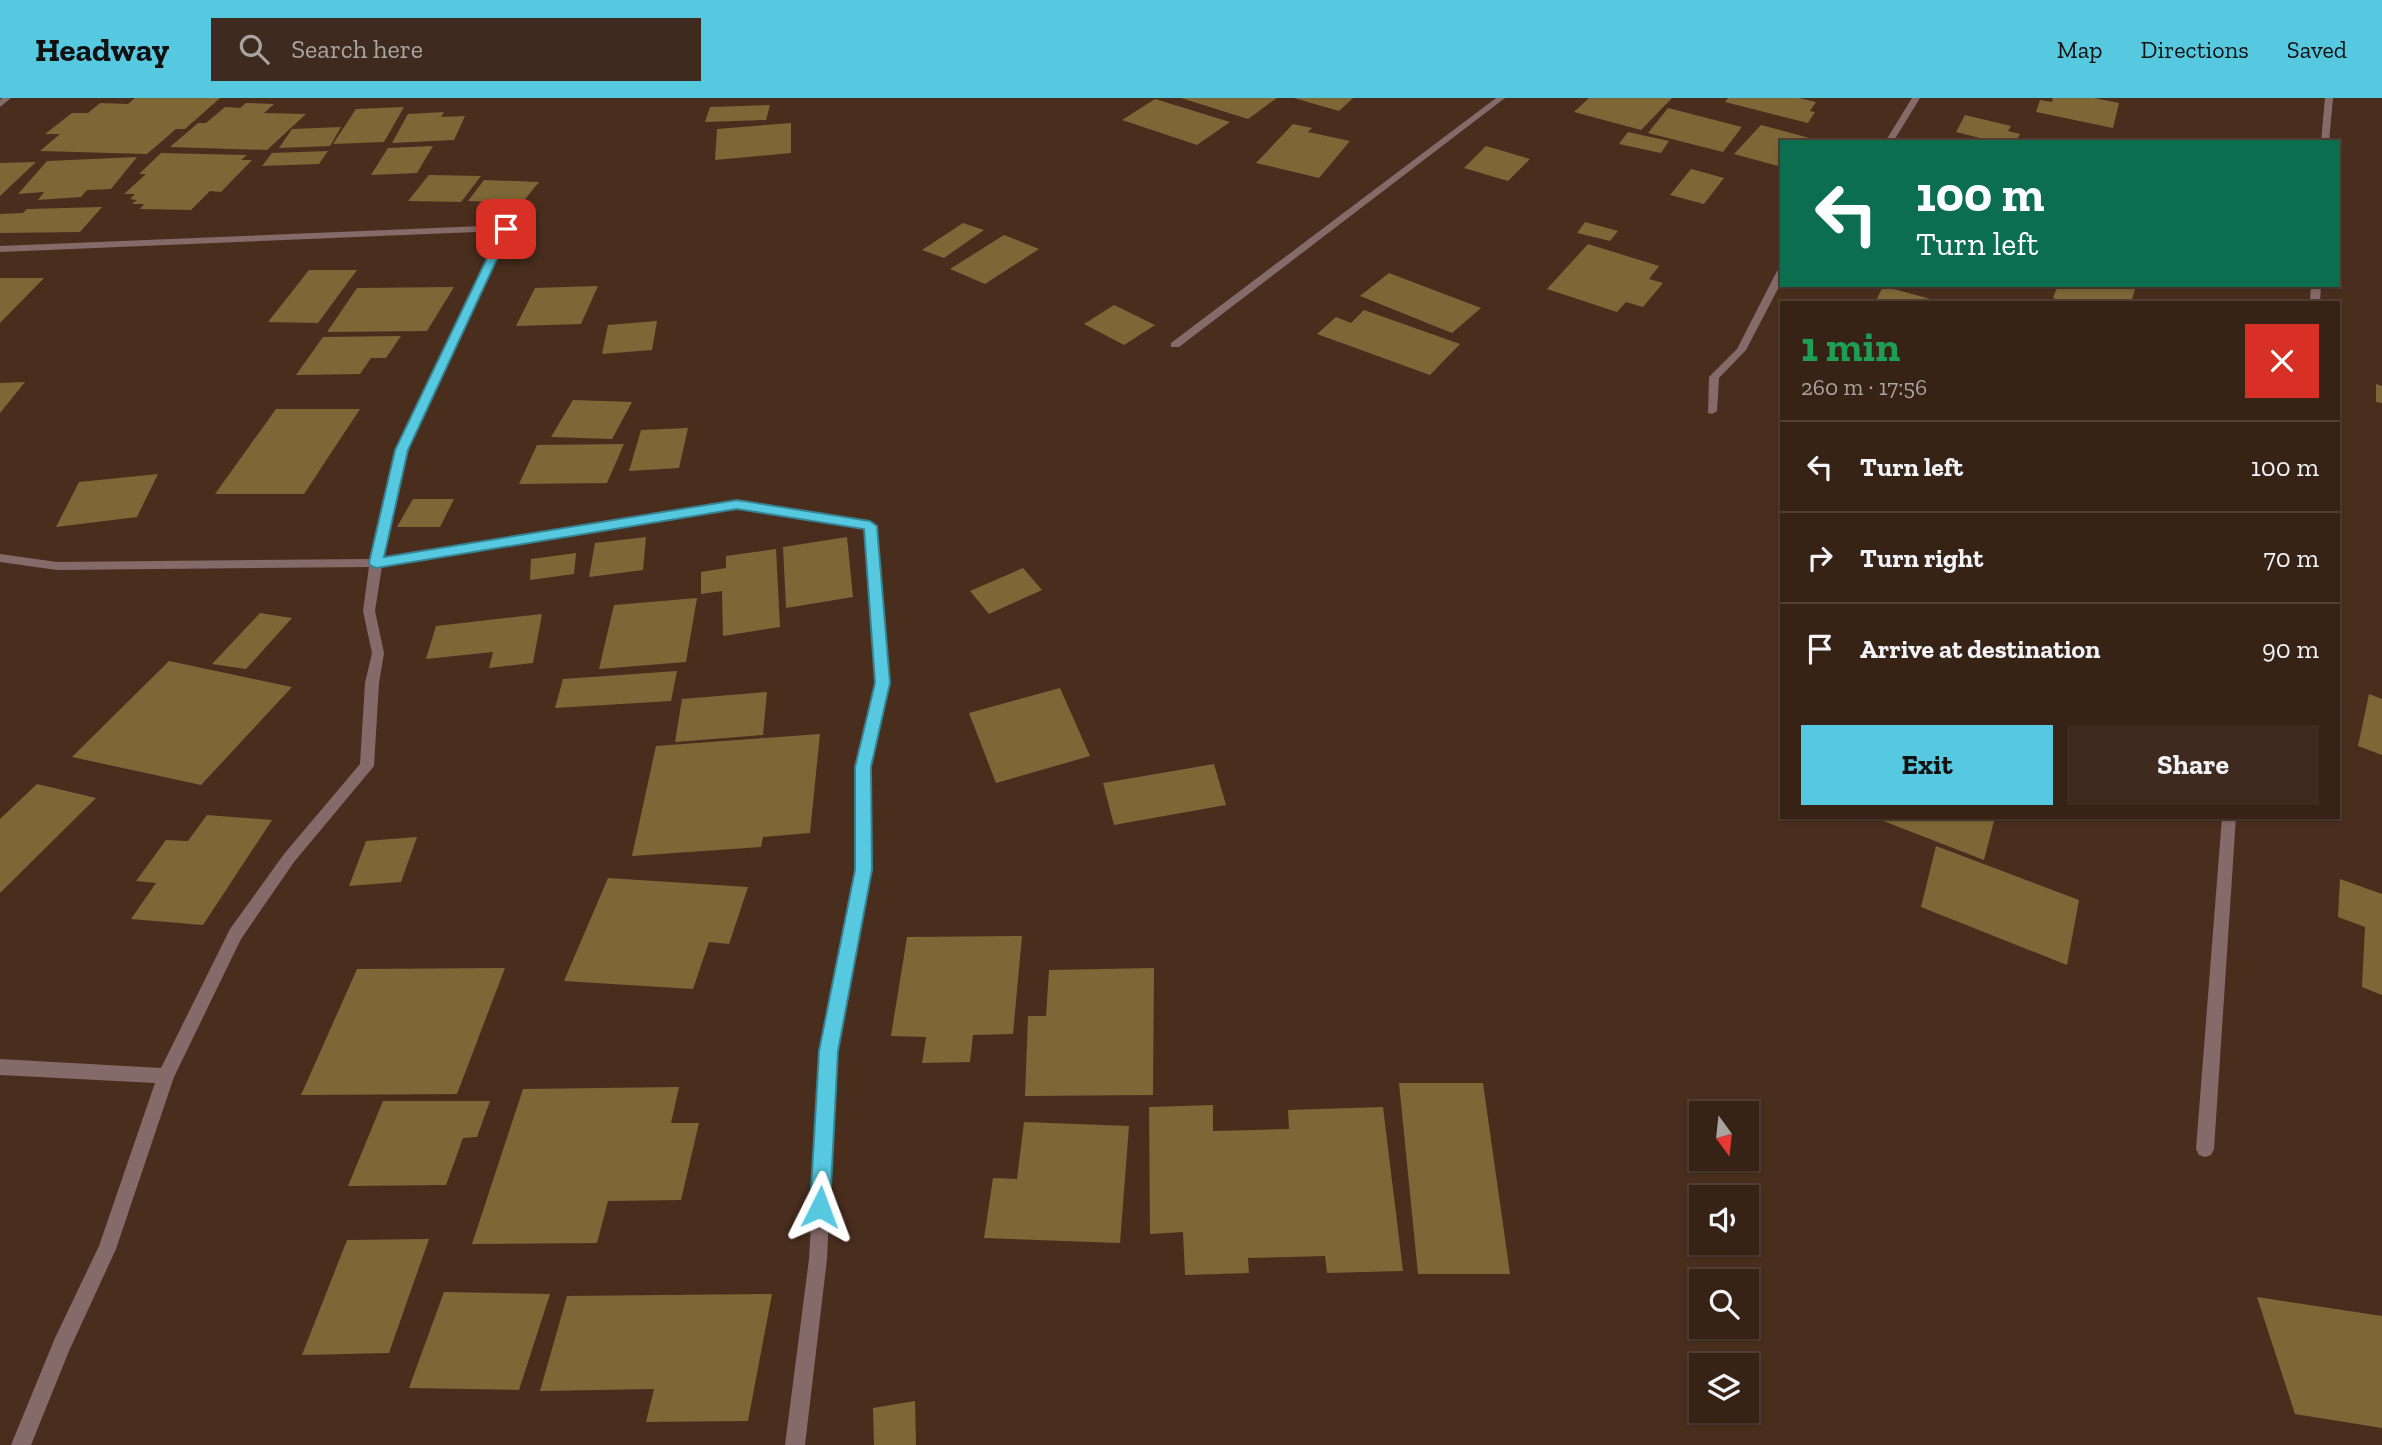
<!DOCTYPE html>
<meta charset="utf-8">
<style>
body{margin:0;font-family:"Zilla Slab",serif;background:#3e2a1f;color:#f1f3f6;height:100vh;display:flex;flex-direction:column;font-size:26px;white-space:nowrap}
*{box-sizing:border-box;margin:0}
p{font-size:23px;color:#aaa4a1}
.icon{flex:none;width:38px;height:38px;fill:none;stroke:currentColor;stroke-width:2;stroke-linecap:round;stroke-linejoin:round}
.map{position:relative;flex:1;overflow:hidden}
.sheet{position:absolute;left:1780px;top:203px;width:560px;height:518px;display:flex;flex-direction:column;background:#372216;border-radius:0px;box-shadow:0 2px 5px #0004,0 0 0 2px #513f35}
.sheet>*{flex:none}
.top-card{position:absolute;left:1780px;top:42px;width:560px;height:147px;border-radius:0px;box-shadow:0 2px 5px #0004,0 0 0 2px #513f35;background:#0b6e4f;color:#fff;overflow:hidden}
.needle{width:46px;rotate:165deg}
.fabs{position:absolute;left:1689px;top:1003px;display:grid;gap:14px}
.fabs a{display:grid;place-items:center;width:70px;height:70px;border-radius:0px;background:#372216;box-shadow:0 2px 5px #0004,0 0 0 2px #513f35;font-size:35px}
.pin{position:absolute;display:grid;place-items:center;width:60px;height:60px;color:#fff;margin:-30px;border-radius:14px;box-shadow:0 4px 10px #0006}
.me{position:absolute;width:77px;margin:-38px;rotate:3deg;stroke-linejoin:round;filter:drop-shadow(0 0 5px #0008)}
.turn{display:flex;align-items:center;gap:24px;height:147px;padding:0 21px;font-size:32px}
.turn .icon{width:91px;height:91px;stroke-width:2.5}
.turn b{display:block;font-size:49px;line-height:60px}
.round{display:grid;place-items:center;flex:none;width:74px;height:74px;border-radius:0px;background:#3e2a1f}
.head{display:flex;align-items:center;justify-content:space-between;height:119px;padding:0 21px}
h1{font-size:42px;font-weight:700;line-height:52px;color:#1e9e55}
.button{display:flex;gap:14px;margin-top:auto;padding:14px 21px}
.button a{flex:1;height:80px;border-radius:0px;background:#56c9e0;color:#111;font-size:28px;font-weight:700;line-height:80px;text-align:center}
.button a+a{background:#3e2a1f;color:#f1f3f6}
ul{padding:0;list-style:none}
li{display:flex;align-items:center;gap:21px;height:91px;padding:0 21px;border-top:2px solid #513f35}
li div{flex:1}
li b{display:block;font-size:26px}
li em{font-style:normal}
header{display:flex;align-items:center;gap:42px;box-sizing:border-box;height:98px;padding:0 35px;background:#56c9e0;color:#111}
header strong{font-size:33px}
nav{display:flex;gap:38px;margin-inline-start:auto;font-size:24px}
.search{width:490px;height:63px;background:#3e2a1f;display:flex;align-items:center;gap:18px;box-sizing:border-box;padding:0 24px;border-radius:0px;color:#aaa4a1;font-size:26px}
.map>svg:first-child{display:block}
</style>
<header>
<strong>Headway</strong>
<div class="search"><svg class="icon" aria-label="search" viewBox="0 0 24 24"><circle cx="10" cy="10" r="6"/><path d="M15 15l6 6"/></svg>Search here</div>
<nav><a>Map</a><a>Directions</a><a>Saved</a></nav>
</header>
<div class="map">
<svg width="2382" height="1347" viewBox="0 0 2382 1347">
<rect width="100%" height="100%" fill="#492e1e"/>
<g fill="#7d6737">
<polygon points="135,0 220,0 185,31 176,31 147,56 40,53 60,36 45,36 72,15 88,15 100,5 128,6"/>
<polygon points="1181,0 1277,0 1248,21"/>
<polygon points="1294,0 1353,0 1339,13"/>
<polygon points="1589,0 1672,0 1641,32 1574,14"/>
<polygon points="1728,0 1799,0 1816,4 1810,13 1815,14 1808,25 1725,4"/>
<polygon points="2053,0 2094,0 2119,5 2113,30 2036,14 2040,2 2052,4"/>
<polygon points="1155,1 1230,24 1197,47 1122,22"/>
<polygon points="246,5 274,6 264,15 306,16 267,52 170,49 198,25 206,25 225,9 240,10"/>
<polygon points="770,7 766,22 705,24 710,9"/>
<polygon points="404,9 384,44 333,46 356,11"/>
<polygon points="1668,10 1742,29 1723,54 1648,35"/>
<polygon points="444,14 441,19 465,18 454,42 392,45 408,16"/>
<polygon points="1965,17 2011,28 2008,33 2020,36 2016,44 1987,44 1988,42 1956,34"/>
<polygon points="791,25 791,55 715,62 717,31"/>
<polygon points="1293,26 1312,30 1308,34 1350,43 1319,80 1256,65"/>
<polygon points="1761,27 1813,41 1811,44 1782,44 1782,69 1734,56"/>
<polygon points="341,29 330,48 279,50 292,31"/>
<polygon points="1628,34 1669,43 1661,55 1619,46"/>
<polygon points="433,48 417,75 371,77 388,50"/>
<polygon points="1486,48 1530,61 1508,83 1464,70"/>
<polygon points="328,53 319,66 262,68 272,55"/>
<polygon points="161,55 247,57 241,62 252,62 221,94 210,93 191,112 140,111 144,106 132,106 137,102 130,101 135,96 124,96 146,76 139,76"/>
<polygon points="137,59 111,91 87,92 81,99 38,102 44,94 18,96 47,63"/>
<polygon points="36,64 0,98 0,65"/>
<polygon points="1691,71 1724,80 1704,106 1670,97"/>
<polygon points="429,77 481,78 461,104 408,103"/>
<polygon points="484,82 539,84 522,105 468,103"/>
<polygon points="102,109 80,134 0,135 0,116 23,115 27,111"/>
<polygon points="1585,124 1618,133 1610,143 1577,135"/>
<polygon points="963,125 984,132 944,160 922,152"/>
<polygon points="1004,137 1039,151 985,186 950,171"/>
<polygon points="1588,146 1659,168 1649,181 1663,185 1643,209 1626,204 1617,214 1547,191"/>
<polygon points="309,172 357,172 318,225 268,224"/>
<polygon points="1389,175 1481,210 1452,235 1360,198"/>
<polygon points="0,180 44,180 0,225"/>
<polygon points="2058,187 2136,187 2131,205 2069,205 2053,200"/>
<polygon points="598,188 581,226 516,228 535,190"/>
<polygon points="1883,188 1941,204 1941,205 1875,205"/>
<polygon points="454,189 427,233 327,234 357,190"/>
<polygon points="1114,207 1155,227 1124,247 1084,226"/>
<polygon points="1364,212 1460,246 1430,277 1317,236 1336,219 1351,225"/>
<polygon points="657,223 652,252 602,256 608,227"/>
<polygon points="401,238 386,260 371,260 360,276 296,277 323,239"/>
<polygon points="25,284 0,315 0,285"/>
<polygon points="2376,286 2382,288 2382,305 2376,304"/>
<polygon points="573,302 632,304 612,341 551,339"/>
<polygon points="276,311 360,311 304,396 215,396"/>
<polygon points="688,330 679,370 629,373 641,332"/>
<polygon points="624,346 607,385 519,386 537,347"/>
<polygon points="158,376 137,419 56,429 79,384"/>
<polygon points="413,401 454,401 440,429 397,429"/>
<polygon points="646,439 643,472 589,479 595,445"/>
<polygon points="847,439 853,499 786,510 783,449"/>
<polygon points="776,451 780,529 723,538 722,493 701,496 701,474 726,470 726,458"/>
<polygon points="576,455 574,476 530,482 531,461"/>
<polygon points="1023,470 1042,492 989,516 970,493"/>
<polygon points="697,500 686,564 599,571 614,507"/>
<polygon points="260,515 292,520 246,571 212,566"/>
<polygon points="542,516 533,565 489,570 493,554 426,561 436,528"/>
<polygon points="169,563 292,589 201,687 72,659"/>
<polygon points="677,573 671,603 555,610 563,581"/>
<polygon points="1060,590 1090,658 996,685 969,615"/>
<polygon points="767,594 763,637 675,644 682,601"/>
<polygon points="2369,596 2382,601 2382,657 2358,648"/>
<polygon points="820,636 810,735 763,739 761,749 632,758 656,648"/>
<polygon points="1214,666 1226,707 1114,727 1103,685"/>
<polygon points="37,686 96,700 0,795 0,721"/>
<polygon points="207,717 272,722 203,827 131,821 156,785 136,783 166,742 188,743"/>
<polygon points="1873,719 1995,719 1984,762"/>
<polygon points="417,739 401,784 349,788 366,743"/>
<polygon points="1936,748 2079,802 2067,867 1921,809"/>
<polygon points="608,780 748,789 729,846 709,844 693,891 564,883"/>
<polygon points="2340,781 2382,796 2382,897 2362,889 2365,829 2338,819"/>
<polygon points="1022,838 1013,936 973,937 970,964 922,965 926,939 891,938 907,839"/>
<polygon points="505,870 457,996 301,997 357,871"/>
<polygon points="1154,870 1153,997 1025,998 1028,918 1046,918 1049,872"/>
<polygon points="1399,985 1483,985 1510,1176 1418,1176"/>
<polygon points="679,989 671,1025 699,1025 681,1102 608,1103 597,1145 472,1146 523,991"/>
<polygon points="383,1003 490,1003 477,1039 463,1040 446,1087 348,1088"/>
<polygon points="1213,1007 1213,1033 1289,1031 1288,1012 1383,1009 1403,1173 1327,1175 1325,1158 1248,1160 1249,1175 1185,1177 1183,1134 1150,1136 1149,1009"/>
<polygon points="1024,1024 1129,1028 1120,1145 984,1140 993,1080 1017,1081"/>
<polygon points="429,1141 389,1255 302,1257 347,1142"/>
<polygon points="444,1194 550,1196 519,1292 409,1290"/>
<polygon points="772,1196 748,1323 646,1324 654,1291 540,1293 567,1198"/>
<polygon points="2257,1199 2382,1218 2382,1330 2295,1316"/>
<polygon points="915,1303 916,1347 874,1347 873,1310"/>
</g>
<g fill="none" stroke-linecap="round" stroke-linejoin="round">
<g fill="#846a69" fill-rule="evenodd">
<polygon points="2,0 11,0 0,9 0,2"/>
<polygon points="1496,0 1505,0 1179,249 1171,249 1171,245"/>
<polygon points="1912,0 1920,0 1893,44 1885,44"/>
<polygon points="2325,0 2333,0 2329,44 2321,44"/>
<polygon points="506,127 511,130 408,352 383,460 737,402 870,424 876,428 890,585 870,669 870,772 837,952 827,1161 805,1347 785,1347 809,1161 821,952 856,772 856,669 876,585 864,431 737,410 382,468 375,513 384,555 379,585 374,668 294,764 241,841 174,979 116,1151 69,1253 31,1347 11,1347 55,1240 99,1148 155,985 0,977 0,961 161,970 230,831 284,756 360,666 365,585 372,555 363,513 369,469 57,472 0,464 0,456 57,464 371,461 396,352 500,133 0,154 0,148"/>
<polygon points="1782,170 1782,183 1746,252 1719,280 1717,313 1712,316 1708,315 1709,279 1737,251 1777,173"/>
<polygon points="2311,187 2321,187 2320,205 2310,205"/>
<polygon points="2222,719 2236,719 2214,1051 2211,1057 2205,1059 2199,1057 2196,1051"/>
</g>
</g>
<polygon fill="#56c9e0" stroke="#388392" stroke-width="2" points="506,127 511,131 408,352 384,459 737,402 870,423 877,428 890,585 871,669 872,772 838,953 830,1109 828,1116 820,1119 813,1116 810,1109 819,953 855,772 855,669 875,585 864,431 737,411 376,470 371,468 369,465 395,352 501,131"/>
</svg>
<div class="fabs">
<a><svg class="needle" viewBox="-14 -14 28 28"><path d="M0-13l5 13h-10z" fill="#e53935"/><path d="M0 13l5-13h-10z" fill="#aaa4a1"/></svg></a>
<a><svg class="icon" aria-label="sound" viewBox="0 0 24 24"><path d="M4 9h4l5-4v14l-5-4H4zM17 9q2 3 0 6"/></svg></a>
<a><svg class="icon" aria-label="search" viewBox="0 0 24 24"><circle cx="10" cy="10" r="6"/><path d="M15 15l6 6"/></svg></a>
<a><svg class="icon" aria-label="layers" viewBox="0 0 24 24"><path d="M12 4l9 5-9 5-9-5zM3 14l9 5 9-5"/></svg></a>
</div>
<div class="pin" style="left:506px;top:131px;background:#d93025"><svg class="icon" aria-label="arrive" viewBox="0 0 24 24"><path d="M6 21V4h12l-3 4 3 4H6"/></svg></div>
<svg class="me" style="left:820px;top:1109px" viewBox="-20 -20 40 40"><path d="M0-17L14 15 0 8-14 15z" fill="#56c9e0" stroke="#fff" stroke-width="4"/></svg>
<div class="top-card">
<div class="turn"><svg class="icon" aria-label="left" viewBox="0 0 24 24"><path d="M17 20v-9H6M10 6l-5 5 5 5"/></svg><div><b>100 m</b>Turn left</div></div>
</div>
<section class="sheet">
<div class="head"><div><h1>1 min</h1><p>260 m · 17:56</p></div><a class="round" style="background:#d93025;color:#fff"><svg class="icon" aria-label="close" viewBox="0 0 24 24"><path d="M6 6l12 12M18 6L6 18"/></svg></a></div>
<ul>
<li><svg class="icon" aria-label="left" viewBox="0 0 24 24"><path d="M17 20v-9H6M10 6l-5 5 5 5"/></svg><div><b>Turn left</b></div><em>100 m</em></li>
<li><svg class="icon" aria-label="right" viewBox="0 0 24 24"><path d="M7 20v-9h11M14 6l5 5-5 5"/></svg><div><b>Turn right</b></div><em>70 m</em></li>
<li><svg class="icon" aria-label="arrive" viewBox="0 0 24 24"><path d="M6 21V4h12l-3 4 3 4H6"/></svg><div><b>Arrive at destination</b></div><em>90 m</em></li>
</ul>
<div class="button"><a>Exit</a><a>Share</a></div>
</section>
</div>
